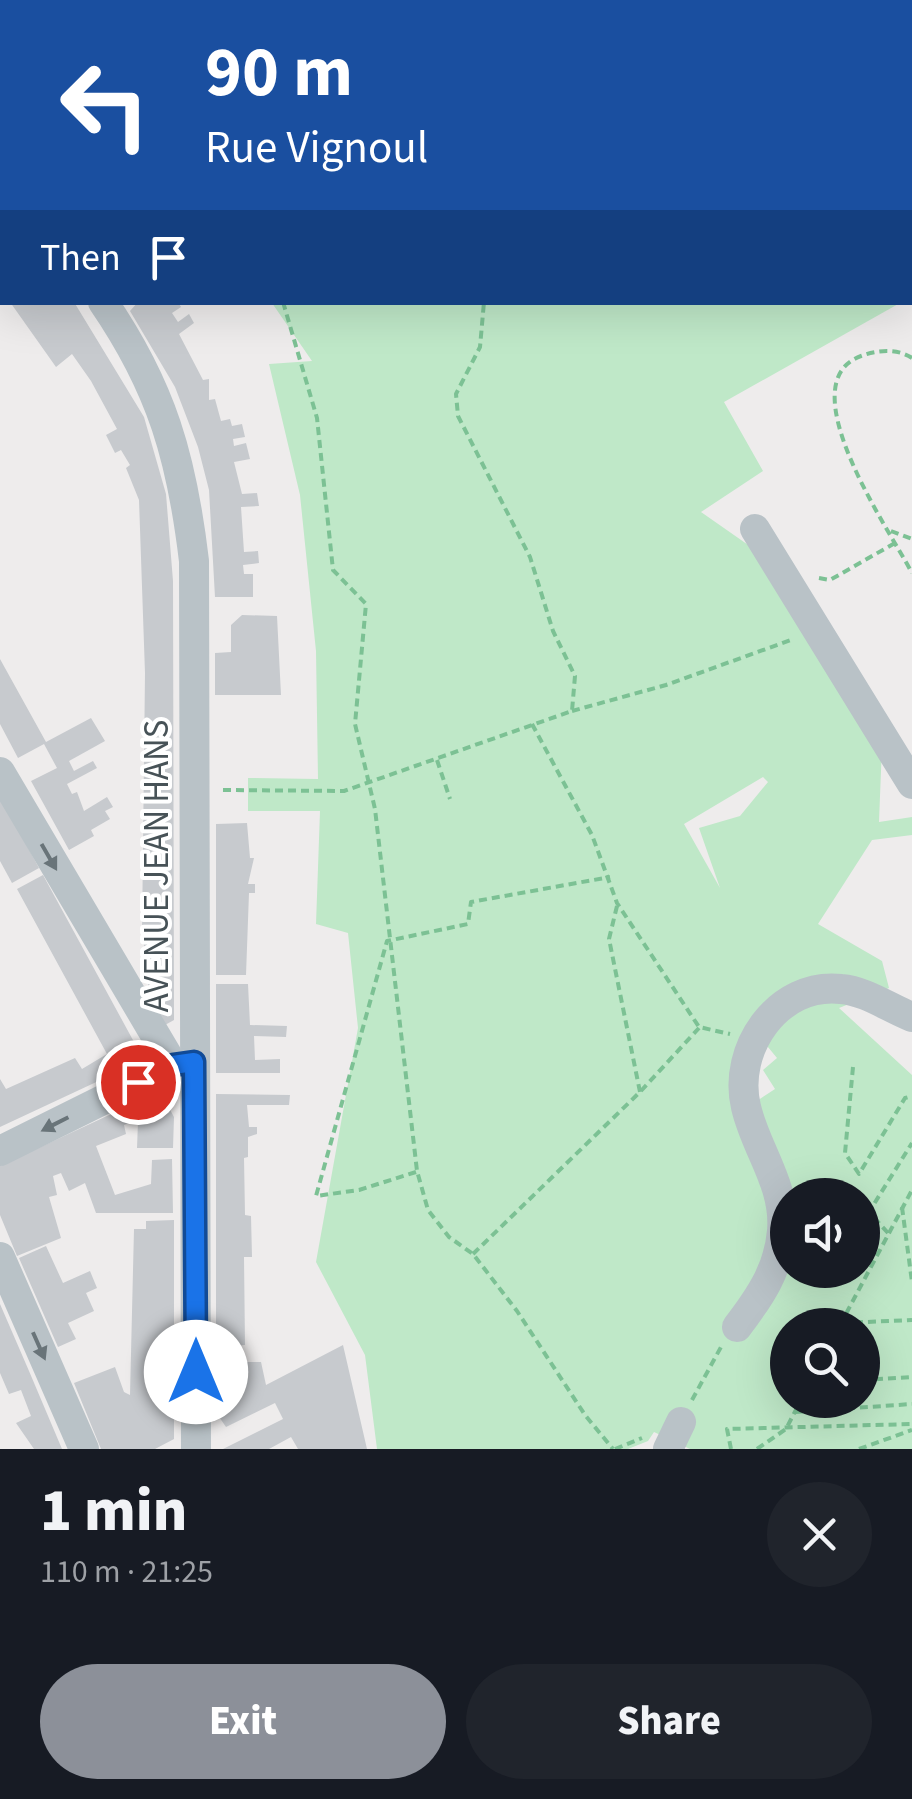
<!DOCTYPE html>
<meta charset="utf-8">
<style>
body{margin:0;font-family:"Source Sans 3",sans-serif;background:#20242c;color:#f1f3f6;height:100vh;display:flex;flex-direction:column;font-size:38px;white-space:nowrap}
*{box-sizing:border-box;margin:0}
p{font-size:32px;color:#9ea1a6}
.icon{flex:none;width:55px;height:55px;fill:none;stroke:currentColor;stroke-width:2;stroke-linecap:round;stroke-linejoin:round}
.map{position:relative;height:1449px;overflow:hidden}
.drawer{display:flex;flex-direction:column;background:#171b24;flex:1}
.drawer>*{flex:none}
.hud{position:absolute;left:0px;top:0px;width:912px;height:305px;box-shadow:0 10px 40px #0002;background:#1a4fa0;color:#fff;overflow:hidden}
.fabs{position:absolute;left:770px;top:1178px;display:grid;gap:20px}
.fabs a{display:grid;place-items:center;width:110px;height:110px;border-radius:50%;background:#171b24;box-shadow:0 10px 40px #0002;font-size:50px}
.pin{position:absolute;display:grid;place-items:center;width:85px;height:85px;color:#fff;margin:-42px;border:5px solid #fff;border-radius:50%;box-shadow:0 2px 10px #0007}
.me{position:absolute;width:110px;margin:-55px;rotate:0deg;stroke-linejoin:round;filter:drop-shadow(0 0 8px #0008)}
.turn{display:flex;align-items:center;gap:35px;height:210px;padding:0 40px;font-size:45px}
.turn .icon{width:130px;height:130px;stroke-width:2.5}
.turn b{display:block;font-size:70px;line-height:85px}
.then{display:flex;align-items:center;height:95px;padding:0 40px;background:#0003;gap:20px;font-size:38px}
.round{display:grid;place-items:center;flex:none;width:105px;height:105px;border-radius:52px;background:#20242c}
.head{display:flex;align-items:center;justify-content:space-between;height:170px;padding:0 40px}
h1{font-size:60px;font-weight:800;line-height:75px}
.action{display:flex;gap:20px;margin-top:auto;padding:20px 40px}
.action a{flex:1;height:115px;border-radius:60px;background:#8c9099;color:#fff;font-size:40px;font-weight:800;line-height:115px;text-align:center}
.action a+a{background:#20242c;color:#f1f3f6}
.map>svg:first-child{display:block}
</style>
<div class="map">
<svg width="912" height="1449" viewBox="0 0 912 1449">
<rect width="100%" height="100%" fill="#eeecec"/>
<path fill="#bfe8c8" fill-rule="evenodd" d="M272 303H900L724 402 763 471 701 512 764 556 882 745 879 822 912 817V835L872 840 818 924 882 961 889 988 839 1008 912 1075V1449H690L654 1432 648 1441 628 1449H377L365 1355 316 1262 358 1028 348 933 316 924 320 811H248V778L318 779 316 651 300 495 269 364 312 361ZM763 777 768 782 740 816 699 828 720 888 684 824ZM750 1025 777 1058 763 1070 775 1089 734 1116ZM788 1195H862V1270H788ZM788 1325H862V1400H788Z"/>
<g fill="#c7cace">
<polygon points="10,302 74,302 144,417 166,494 173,581 174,1020 165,1025 143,986 148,986 148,970 142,934 145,673 139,500 126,468 130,465 121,450 115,453 106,435 117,429 91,381 72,354 56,367"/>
<polygon points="138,302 178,302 181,307 172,313 178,322 189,314 194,323 179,334 203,380 209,379 209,400 215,399 221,421 230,419 232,426 242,424 245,437 233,439 234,446 246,443 250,459 234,462 242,494 257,493 259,506 241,507 244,552 258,551 259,563 243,565 244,574 253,574 253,597 215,597 209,490 198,447 175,387 130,311"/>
<polygon points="242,615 277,616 281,695 215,695 215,653 231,652 231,625"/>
<polygon points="0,659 46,742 91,718 105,741 69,761 74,771 93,761 97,768 67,784 72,794 77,792 84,811 107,797 113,807 105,811 110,819 91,830 94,836 69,850 31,781 57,768 44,744 18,758 0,724"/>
<polygon points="0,796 39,868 12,883 0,861"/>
<polygon points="247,823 250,858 254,858 248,884 255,884 255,893 249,893 246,975 216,975 216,824"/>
<polygon points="43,875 140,1053 137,1063 0,1127 0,1079 6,1089 75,1058 82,1069 107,1054 17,889"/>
<polygon points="216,984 248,984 250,1025 287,1026 286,1037 254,1036 255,1060 280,1059 280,1073 216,1073"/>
<polygon points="154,1094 162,1095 174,1117 173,1148 137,1148 138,1122 134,1121 124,1125 126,1134 96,1146 115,1195 151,1184 152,1160 172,1159 173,1213 96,1213 85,1183 69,1191 61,1173 53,1176 57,1195 49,1197 61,1238 17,1256 0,1215 0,1166"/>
<polygon points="216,1094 290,1095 289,1105 247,1105 249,1127 257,1127 257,1134 248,1137 248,1157 244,1158 245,1215 251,1216 252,1257 244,1257 245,1345 230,1346 230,1354 216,1355"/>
<polygon points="174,1220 174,1439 155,1449 101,1449 74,1383 115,1367 124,1392 130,1395 134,1229 146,1229 146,1221"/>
<polygon points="46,1246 63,1283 90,1271 97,1288 86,1293 94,1311 68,1323 76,1339 58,1347 19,1258"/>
<polygon points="0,1304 29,1371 62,1449 34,1449 16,1423 31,1416 21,1390 9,1394 0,1373"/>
<polygon points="343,1345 367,1449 298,1449 291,1437 269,1449 223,1449 283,1419 275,1403 226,1427 215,1411 215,1388 226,1388 230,1368 239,1368 242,1362 261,1362 266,1385"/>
</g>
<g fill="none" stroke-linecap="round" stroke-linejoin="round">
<g stroke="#7cc194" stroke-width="4" stroke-dasharray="8 5" stroke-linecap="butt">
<polyline points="283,302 317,418 333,570 366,604 355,724 375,809 417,1171 428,1210 449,1237 473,1254 517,1311 585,1415 613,1449"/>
<path d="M912 358C897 348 877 350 861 356 787 383 890 531 912 573"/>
<polyline points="891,531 912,539"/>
<polyline points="819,578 830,580 895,543"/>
<polyline points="572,711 666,685 791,640"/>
<polyline points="532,724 592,835 617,903 699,1027 730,1034"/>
<polyline points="437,760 450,799"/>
<polyline points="223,790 344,791 572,711 575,676 553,631 530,557 458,416 456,394 480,347 484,302"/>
<polyline points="617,906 609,939 640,1092"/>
<polyline points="853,1067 845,1153 859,1174 905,1098 912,1096"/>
<polyline points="416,1172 359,1190 316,1196 387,941 468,924 471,902 610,877"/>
<polyline points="902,1207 912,1282"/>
<polyline points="888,1233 869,1212 912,1143"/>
<polyline points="473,1254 640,1092 699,1028"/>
<polyline points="842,1323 912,1320"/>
<polyline points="840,1325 912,1190"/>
<polyline points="862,1380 912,1377"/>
<polyline points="692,1400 721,1347"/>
<polyline points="795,1412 912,1404"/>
<polyline points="615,1449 642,1438"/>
<polyline points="731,1449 727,1429 912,1424"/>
<polyline points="757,1449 786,1429 801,1400"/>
<polyline points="859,1449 912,1430"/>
</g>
<g stroke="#b9c2c7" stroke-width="30">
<polyline points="1,0 8,2"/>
<polyline points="193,2 200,0"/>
<polyline points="0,157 2,160"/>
<path d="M103 302C162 388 182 459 194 561L196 1449"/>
<polyline points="755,529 912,784"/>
<polyline points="0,772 173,1065"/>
<polyline points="0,1151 173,1065 191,1063"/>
<polyline points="0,1257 84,1449"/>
<path d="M737 1327C760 1297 779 1269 782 1231 786 1185 756 1150 746 1107 732 1049 778 982 841 989 866 991 889 1008 912 1017"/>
<polyline points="668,1449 681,1422"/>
</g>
</g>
<defs><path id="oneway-solid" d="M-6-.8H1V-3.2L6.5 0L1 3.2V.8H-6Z" transform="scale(2.5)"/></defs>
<g fill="#697479">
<use href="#oneway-solid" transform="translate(49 857) rotate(60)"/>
<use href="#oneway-solid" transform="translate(55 1124) rotate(153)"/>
<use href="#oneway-solid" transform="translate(39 1346) rotate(66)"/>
</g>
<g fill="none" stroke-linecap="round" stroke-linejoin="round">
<defs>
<polyline id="route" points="138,1082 173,1065 194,1062 196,1372"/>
</defs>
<use href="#route" stroke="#114b97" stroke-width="25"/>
<use href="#route" stroke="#1a73e8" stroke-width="18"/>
</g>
<g text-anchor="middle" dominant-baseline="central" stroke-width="8" stroke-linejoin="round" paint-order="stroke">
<g font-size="35" fill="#475257" stroke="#fff">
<text transform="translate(157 866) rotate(-90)">AVENUE JEAN HANS</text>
</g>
</g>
</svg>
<div class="fabs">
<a><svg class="icon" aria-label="sound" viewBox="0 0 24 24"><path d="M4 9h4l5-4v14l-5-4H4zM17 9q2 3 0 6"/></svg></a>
<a><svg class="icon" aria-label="search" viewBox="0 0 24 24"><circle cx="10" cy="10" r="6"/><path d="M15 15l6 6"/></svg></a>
</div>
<div class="pin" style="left:138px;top:1082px;background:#d93025"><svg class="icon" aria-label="arrive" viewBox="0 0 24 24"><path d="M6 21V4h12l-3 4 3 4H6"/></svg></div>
<svg class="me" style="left:196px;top:1372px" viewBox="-20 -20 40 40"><circle r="19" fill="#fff"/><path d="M0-13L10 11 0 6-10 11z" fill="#1a73e8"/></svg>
<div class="hud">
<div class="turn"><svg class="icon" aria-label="left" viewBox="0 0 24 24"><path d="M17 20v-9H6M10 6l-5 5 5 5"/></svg><div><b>90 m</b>Rue Vignoul</div></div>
<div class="then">Then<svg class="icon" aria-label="arrive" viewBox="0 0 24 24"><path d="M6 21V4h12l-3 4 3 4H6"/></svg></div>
</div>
</div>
<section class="drawer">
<div class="head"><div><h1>1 min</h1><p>110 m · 21:25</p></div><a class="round"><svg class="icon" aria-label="close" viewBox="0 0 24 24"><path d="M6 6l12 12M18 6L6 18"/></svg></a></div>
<div class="action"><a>Exit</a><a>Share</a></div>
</section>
